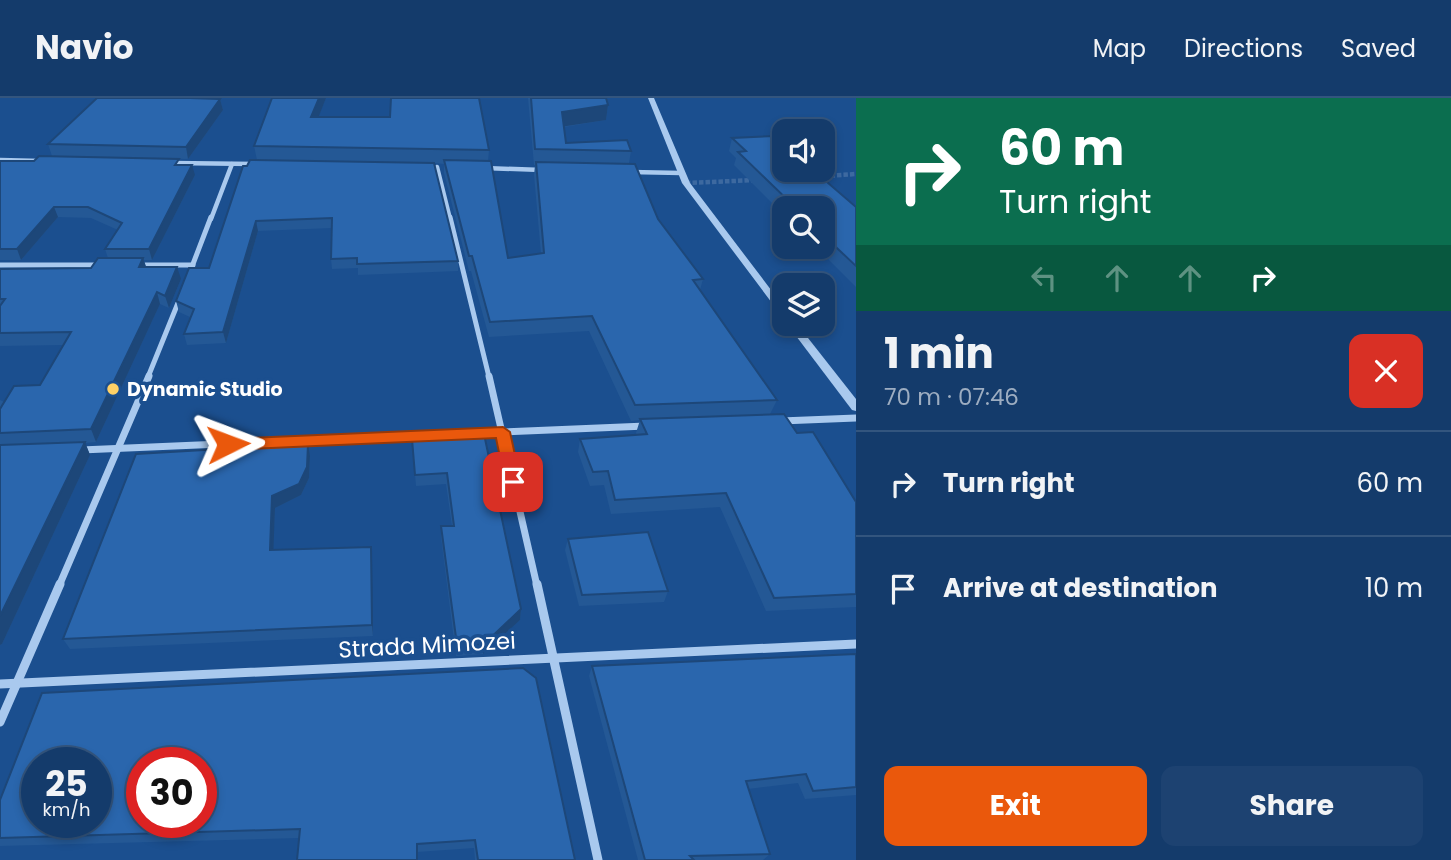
<!DOCTYPE html>
<meta charset="utf-8">
<style>
body{margin:0;font-family:Poppins,sans-serif;background:#1d4271;color:#f1f3f6;height:100vh;display:flex;flex-direction:column;font-size:26px;white-space:nowrap}
*{box-sizing:border-box;margin:0}
p{font-size:23px;color:#9dadc1}
.icon{flex:none;width:38px;height:38px;fill:none;stroke:currentColor;stroke-width:2;stroke-linecap:round;stroke-linejoin:round}
.map{position:relative;flex:1;overflow:hidden}
.sheet{display:flex;flex-direction:column;background:#143b6b;width:595px}
.sheet>*{flex:none}
.banner{background:#0b6e4f;color:#fff;overflow:hidden}
.fabs{position:absolute;left:772px;top:21px;display:grid;gap:14px}
.fabs a{display:grid;place-items:center;width:63px;height:63px;border-radius:14px;background:#143b6b;box-shadow:0 4px 10px #0003,0 0 0 2px #33557e;font-size:35px}
.speed{position:absolute;left:21px;top:649px;display:flex;gap:14px;font-size:35px;font-weight:700;text-align:center}
.speed>*{display:grid;place-content:center;width:91px;height:91px;border-radius:50%;background:#143b6b;box-shadow:0 4px 10px #0003,0 0 0 2px #33557e;line-height:1}
.speed small{font-size:18px;font-weight:400}
.speed .limit{border:10px solid #d22;background:#fff;color:#111}
.pin{position:absolute;display:grid;place-items:center;width:60px;height:60px;color:#fff;margin:-30px;border-radius:14px;box-shadow:0 4px 10px #0006}
.me{position:absolute;width:77px;margin:-38px;rotate:87deg;stroke-linejoin:round;filter:drop-shadow(0 0 5px #0008)}
.turn{display:flex;align-items:center;gap:24px;height:147px;padding:0 28px;font-size:32px}
.turn .icon{width:91px;height:91px;stroke-width:2.5}
.turn b{display:block;font-size:49px;line-height:60px}
.lanes{display:flex;align-items:center;height:66px;padding:0 28px;background:#0003;justify-content:center;gap:35px;direction:ltr}
.lanes .off{opacity:.35}
.round{display:grid;place-items:center;flex:none;width:74px;height:74px;border-radius:14px;background:#1d4271}
.overview{display:flex;align-items:center;justify-content:space-between;height:119px;padding:0 28px}
h1{font-size:42px;font-weight:700;line-height:52px}
.action{display:flex;gap:14px;margin-top:auto;padding:14px 28px}
.action a{flex:1;height:80px;border-radius:14px;background:#ea580c;color:#fff;font-size:28px;font-weight:700;line-height:80px;text-align:center}
.action a+a{background:#1d4271;color:#f1f3f6}
ul{padding:0;list-style:none}
li{display:flex;align-items:center;gap:21px;height:105px;padding:0 28px;border-top:2px solid #33557e}
li div{flex:1}
li b{display:block;font-size:26px}
li em{font-style:normal}
header{display:flex;align-items:center;gap:42px;box-sizing:border-box;height:98px;padding:0 35px;background:#143b6b;border-bottom:2px solid #33557e}
header strong{font-size:33px}
nav{display:flex;gap:38px;margin-inline-start:auto;font-size:24px}
main{display:flex;flex:1;min-height:0}
.map>svg:first-child{display:block}
</style>
<header>
<strong>Navio</strong>
<nav><a>Map</a><a>Directions</a><a>Saved</a></nav>
</header>
<main>
<div class="map">
<svg width="856" height="762" viewBox="0 0 856 762">
<rect width="100%" height="100%" fill="#1b4f8f"/>
<g fill="none" stroke-linecap="round" stroke-linejoin="round">
<g stroke="#3d69a0" stroke-width="4.5" stroke-dasharray="4.5 2" stroke-linecap="butt">
<polyline points="811,79 856,76"/>
<polyline points="686,85 757,82"/>
</g>
<g stroke="#a9c9ee" stroke-width="4.5">
<polyline points="0,62 41,63"/>
<polyline points="172,65 255,66"/>
<polyline points="437,69 450,121"/>
<polyline points="484,70 542,72"/>
<polyline points="631,74 681,75"/>
<polyline points="211,121 232,66"/>
</g>
<g stroke="#a9c9ee" stroke-width="5">
<polyline points="450,119 489,279"/>
<polyline points="0,167 101,167"/>
<polyline points="137,167 193,167"/>
<polyline points="188,179 211,119"/>
<polyline points="148,279 180,200"/>
</g>
<g stroke="#a9c9ee" stroke-width="7">
<polyline points="489,278 537,488"/>
<polyline points="781,323 856,320"/>
<polyline points="81,352 646,328"/>
<polyline points="59,488 149,278"/>
</g>
<g stroke="#a9c9ee" stroke-width="9">
<polyline points="537,486 598,762"/>
<polyline points="0,586 856,546"/>
<polyline points="0,624 60,486"/>
</g>
<g fill="#a9c9ee" fill-rule="evenodd">
<polygon points="648,0 654,0 690,85 784,209 784,218 781,217 682,85"/>
<polygon points="787,226 797,226 856,301 856,313 852,312"/>
</g>
</g>
<g fill="#245895">
<polygon points="272,0 326,0 318,19 489,52 488,63 508,160 541,156 534,77 535,67 534,67 528,0 606,0 608,7 606,22 564,29 566,45 631,53 629,65 658,121 703,181 700,192 777,302 770,316 797,335 856,404 856,509 766,513 720,409 611,416 604,387 590,388 578,354 580,341 637,337 636,335 640,322 631,323 589,233 489,239 471,173 469,173 444,75 444,66 434,65 458,163 458,173 358,177 358,170 332,171 331,161 332,130 258,133 226,245 187,247 184,236 190,219 179,214 176,203 209,170 247,68 257,62 254,48"/>
<polygon points="220,1 223,12 188,61 52,58 48,46"/>
<polygon points="732,40 856,109 856,189 816,149 822,149 822,110 784,110 784,117 734,67 736,60 729,53"/>
<polygon points="0,63 181,67 195,77 152,162 144,162 146,169 181,181 169,210 160,206 96,344 85,345 90,357 2,546 0,547 0,302 4,304 40,287 64,247 0,248 0,171 91,170 108,160 105,151 118,132 91,120 58,119 21,162 0,162"/>
<polygon points="484,336 521,511 520,522 483,556 456,558 441,439 441,428 452,428 446,386 416,388 412,341"/>
<polygon points="310,358 309,380 301,397 275,410 273,452 371,449 373,538 70,551 63,541"/>
<polygon points="568,441 668,493 664,504 579,508 565,452"/>
<polygon points="856,556 856,697 805,701 798,685 748,691 770,756 763,762 638,762 589,578 592,568"/>
<polygon points="536,580 575,762 475,762 474,750 417,754 299,740 0,748 0,702"/>
</g>
<g fill="#1d4779">
<polygon points="319,0 326,0 313,33 311,19"/>
<polygon points="220,1 223,12 188,61 186,49"/>
<polygon points="608,7 606,22 560,29 562,14"/>
<polygon points="192,67 195,77 152,162 149,151"/>
<polygon points="54,109 58,119 21,162 17,151"/>
<polygon points="256,123 258,133 226,245 223,234"/>
<polygon points="143,160 147,172 139,169"/>
<polygon points="177,169 181,181 169,210 165,198"/>
<polygon points="157,194 160,206 96,344 91,331"/>
<polygon points="85,344 90,357 2,546 0,547 0,518"/>
<polygon points="308,346 310,358 309,380 301,397 275,410 273,463 270,452 272,398"/>
<polygon points="371,449 372,460 373,538 372,527"/>
<polygon points="521,511 520,522 483,556 484,546"/>
</g>
<g fill="#2a66ad" stroke="#1d4779" stroke-width="2" fill-rule="evenodd">
<polygon points="97,0 190,0 220,1 186,49 48,46"/>
<polygon points="272,0 319,0 311,19 390,19 391,0 479,0 489,52 254,48"/>
<polygon points="531,0 606,0 608,7 562,14 566,45 627,42 631,53 535,51"/>
<polygon points="774,38 784,47 784,72 813,72 856,109 856,168 822,136 822,110 796,110 738,54 746,53 732,40"/>
<polygon points="39,58 179,61 175,67 192,67 149,151 105,151 122,125 88,109 54,109 17,151 0,151 0,63 34,63"/>
<polygon points="250,62 434,65 458,163 357,166 357,160 331,161 332,120 256,123 223,234 184,236 194,211 176,203 189,170 209,170 243,68 247,68"/>
<polygon points="444,62 491,63 508,160 544,155 536,64 635,66 658,121 703,181 693,182 777,302 635,307 592,218 490,224 472,158 469,158"/>
<polygon points="98,160 143,160 139,169 177,169 165,198 157,194 91,331 0,335 0,311 14,288 40,287 71,234 0,235 0,208 5,201 0,201 0,171 91,170"/>
<polygon points="784,316 797,335 813,334 856,404 856,496 774,500 726,395 615,402 608,373 593,374 580,341 647,336 640,321"/>
<polygon points="484,336 521,511 484,546 457,547 441,428 454,428 447,375 415,377 412,341"/>
<polygon points="85,344 0,518 0,347"/>
<polygon points="308,346 307,369 299,386 272,398 270,452 371,449 372,527 63,541 136,356"/>
<polygon points="648,434 668,493 582,497 568,441"/>
<polygon points="856,556 856,689 813,693 806,676 746,683 770,756 690,758 694,762 645,762 592,568"/>
<path d="M523 570 536 580 575 762H478L475 742 417 746V762H297L300 731 0 740V702L42 595ZM37 665H96V724H37ZM142 665H201V724H142Z"/>
</g>
<polygon fill="#ea580c" stroke="#983908" stroke-width="2" points="503,329 510,334 521,384 513,390 505,384 496,340 228,352 221,346 228,341"/>
<circle fill="#ffd166" stroke="#1b4f8f" stroke-width="2.5" cx="113" cy="291" r="7"/>
<g text-anchor="middle" dominant-baseline="central" stroke-width="7" stroke-linejoin="round" paint-order="stroke">
<g font-size="19" font-weight="bold" fill="#fff" stroke="#1b4f8f" text-anchor="start">
<text x="127" y="291">Dynamic Studio</text>
</g>
<g font-size="23" fill="#fff" stroke="#1b4f8f">
<text transform="translate(427 547) rotate(-3)">Strada Mimozei</text>
</g>
</g>
</svg>
<div class="fabs">
<a><svg class="icon" aria-label="sound" viewBox="0 0 24 24"><path d="M4 9h4l5-4v14l-5-4H4zM17 9q2 3 0 6"/></svg></a>
<a><svg class="icon" aria-label="search" viewBox="0 0 24 24"><circle cx="10" cy="10" r="6"/><path d="M15 15l6 6"/></svg></a>
<a><svg class="icon" aria-label="layers" viewBox="0 0 24 24"><path d="M12 4l9 5-9 5-9-5zM3 14l9 5 9-5"/></svg></a>
</div>
<div class="speed"><div>25<small>km/h</small></div><div class="limit">30</div></div>
<div class="pin" style="left:513px;top:384px;background:#d93025"><svg class="icon" aria-label="arrive" viewBox="0 0 24 24"><path d="M6 21V4h12l-3 4 3 4H6"/></svg></div>
<svg class="me" style="left:228px;top:346px" viewBox="-20 -20 40 40"><path d="M0-17L14 15 0 8-14 15z" fill="#ea580c" stroke="#fff" stroke-width="4"/></svg>
</div>
<section class="sheet">
<div class="banner">
<div class="turn"><svg class="icon" aria-label="right" viewBox="0 0 24 24"><path d="M7 20v-9h11M14 6l5 5-5 5"/></svg><div><b>60 m</b>Turn right</div></div>
<div class="lanes"><svg class="icon off" aria-label="left" viewBox="0 0 24 24"><path d="M17 20v-9H6M10 6l-5 5 5 5"/></svg><svg class="icon off" aria-label="ahead" viewBox="0 0 24 24"><path d="M12 20V5M6 11l6-6 6 6"/></svg><svg class="icon off" aria-label="ahead" viewBox="0 0 24 24"><path d="M12 20V5M6 11l6-6 6 6"/></svg><svg class="icon" aria-label="right" viewBox="0 0 24 24"><path d="M7 20v-9h11M14 6l5 5-5 5"/></svg></div>
</div>
<div class="overview"><div><h1>1 min</h1><p>70 m · 07:46</p></div><a class="round" style="background:#d93025;color:#fff"><svg class="icon" aria-label="close" viewBox="0 0 24 24"><path d="M6 6l12 12M18 6L6 18"/></svg></a></div>
<ul>
<li><svg class="icon" aria-label="right" viewBox="0 0 24 24"><path d="M7 20v-9h11M14 6l5 5-5 5"/></svg><div><b>Turn right</b></div><em>60 m</em></li>
<li><svg class="icon" aria-label="arrive" viewBox="0 0 24 24"><path d="M6 21V4h12l-3 4 3 4H6"/></svg><div><b>Arrive at destination</b></div><em>10 m</em></li>
</ul>
<div class="action"><a>Exit</a><a>Share</a></div>
</section>
</main>
